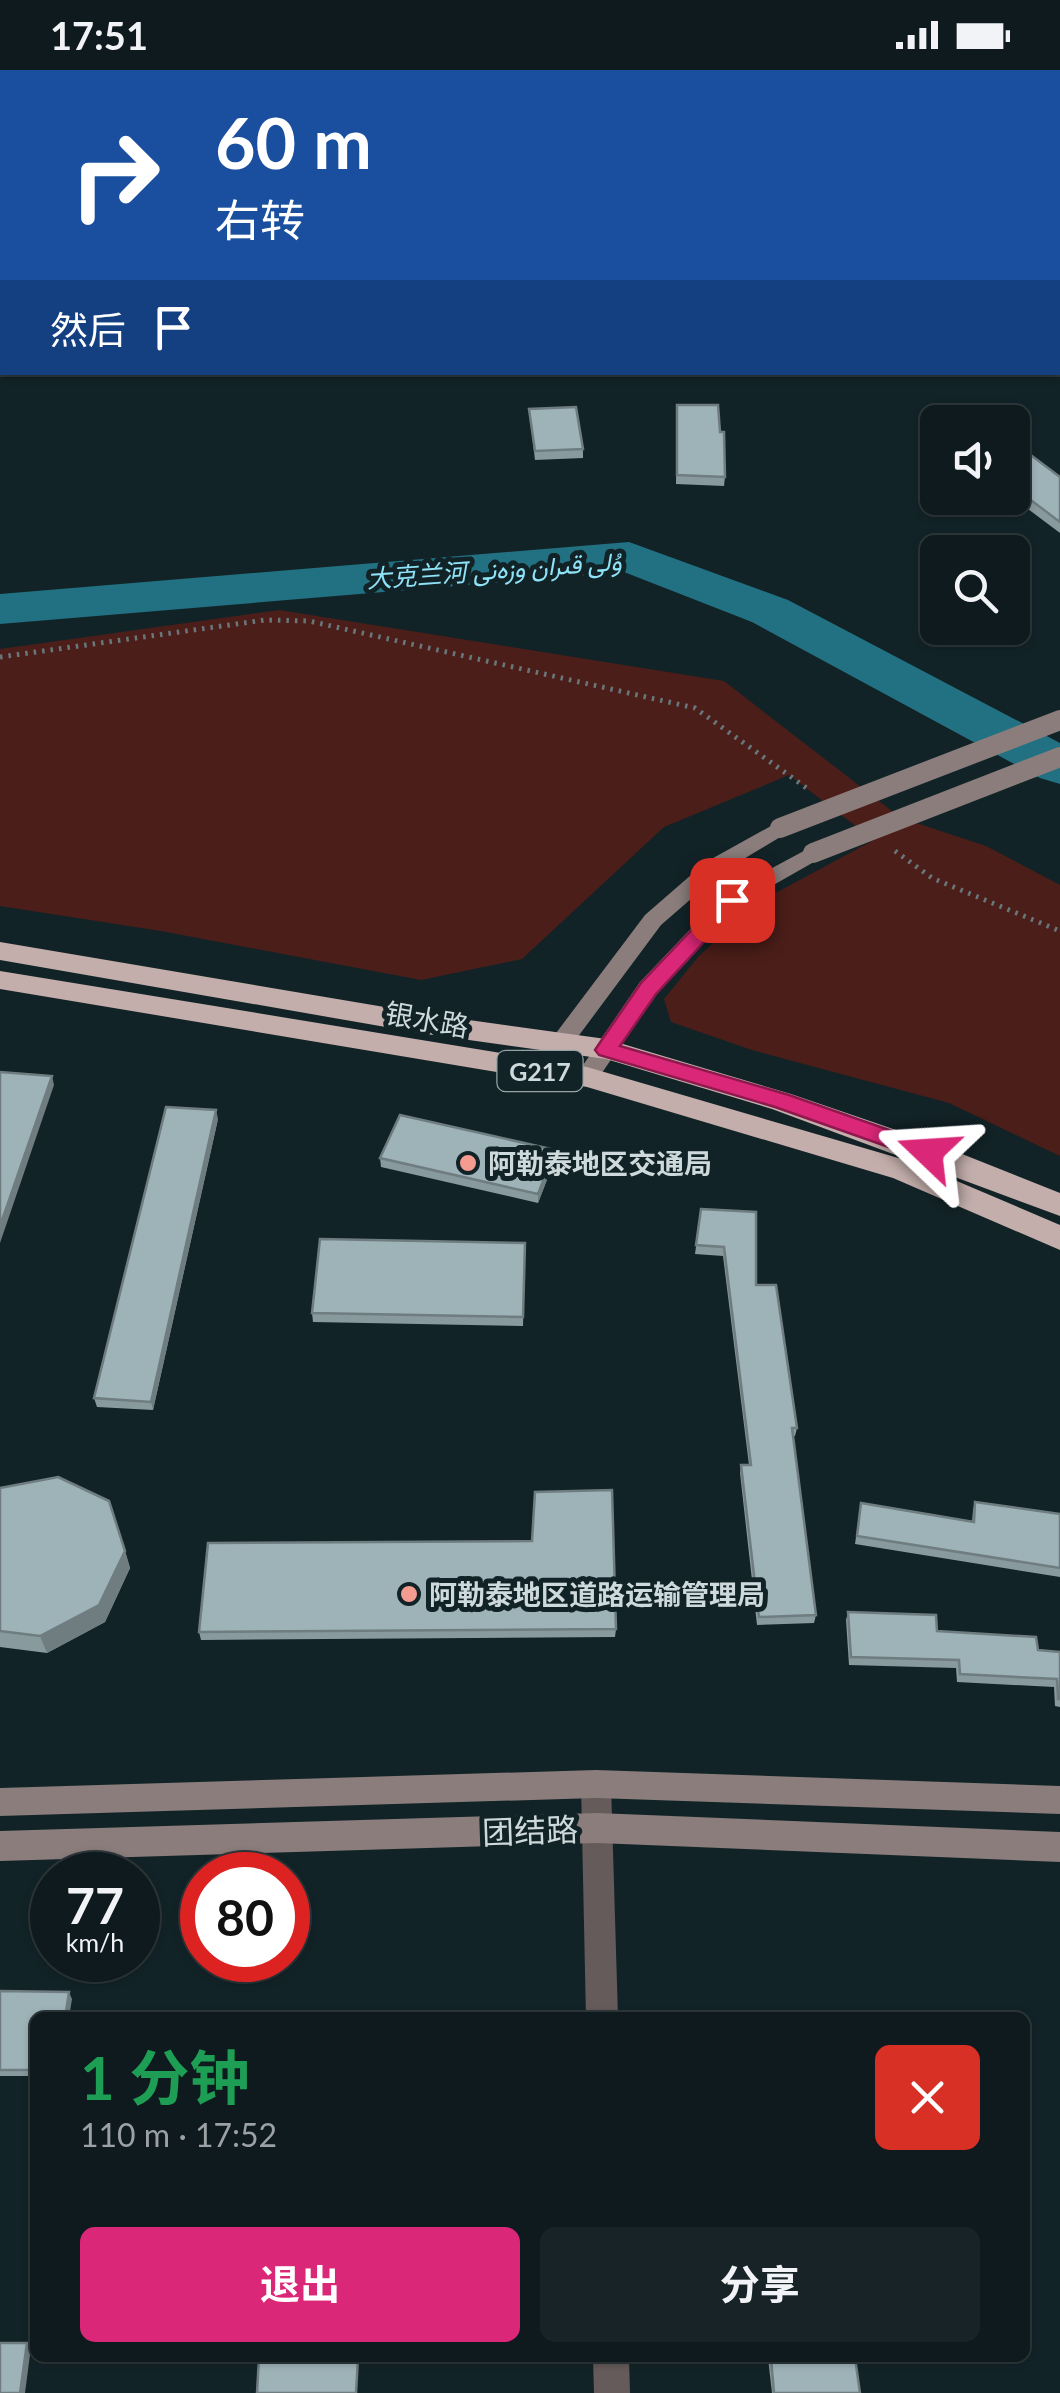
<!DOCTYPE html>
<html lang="zh">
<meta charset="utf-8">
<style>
body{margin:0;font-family:Lato,Vazirmatn,"Noto Sans SC",sans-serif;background:#172326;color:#f1f3f6;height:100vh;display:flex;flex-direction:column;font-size:38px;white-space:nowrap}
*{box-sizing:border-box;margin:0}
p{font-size:32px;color:#9ba1a4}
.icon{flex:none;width:55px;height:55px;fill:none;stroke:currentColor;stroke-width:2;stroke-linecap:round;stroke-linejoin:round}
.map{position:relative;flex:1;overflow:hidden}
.drawer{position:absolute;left:30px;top:1942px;width:1000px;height:350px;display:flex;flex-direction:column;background:#0e1a1d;border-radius:15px;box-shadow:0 2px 8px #0004,0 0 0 2px #2e383b}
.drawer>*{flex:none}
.hud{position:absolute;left:0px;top:0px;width:1060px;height:305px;box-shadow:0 2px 8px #0004,0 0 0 2px #2e383b;background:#1a4fa0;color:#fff;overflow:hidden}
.tools{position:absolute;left:920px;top:335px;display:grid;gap:20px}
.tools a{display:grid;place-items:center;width:110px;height:110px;border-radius:15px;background:#0e1a1d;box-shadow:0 2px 8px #0004,0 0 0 2px #2e383b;font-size:50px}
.speed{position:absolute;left:30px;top:1782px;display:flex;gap:20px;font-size:50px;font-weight:700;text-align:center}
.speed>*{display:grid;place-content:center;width:130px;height:130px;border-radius:50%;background:#0e1a1d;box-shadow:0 2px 8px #0004,0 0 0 2px #2e383b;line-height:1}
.speed small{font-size:25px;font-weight:400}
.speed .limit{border:15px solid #d22;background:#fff;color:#111}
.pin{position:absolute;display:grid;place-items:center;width:85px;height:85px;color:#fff;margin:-42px;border-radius:20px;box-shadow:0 5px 15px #0006}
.me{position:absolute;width:110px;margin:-55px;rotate:290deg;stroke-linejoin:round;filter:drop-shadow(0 0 8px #0008)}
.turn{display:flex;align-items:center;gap:35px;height:210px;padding:0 50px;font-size:45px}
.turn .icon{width:130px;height:130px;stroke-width:2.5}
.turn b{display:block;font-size:70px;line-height:85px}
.then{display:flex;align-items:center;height:95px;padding:0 50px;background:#0003;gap:20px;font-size:38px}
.round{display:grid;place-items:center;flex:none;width:105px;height:105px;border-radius:15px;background:#172326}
.head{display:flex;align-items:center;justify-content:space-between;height:170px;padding:0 50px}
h1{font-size:60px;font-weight:700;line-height:75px;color:#1e9e55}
.primary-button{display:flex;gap:20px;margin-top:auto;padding:20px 50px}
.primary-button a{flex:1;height:115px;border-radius:15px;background:#db2777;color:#fff;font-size:40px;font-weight:700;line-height:115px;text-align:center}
.primary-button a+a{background:#172326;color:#f1f3f6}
.status{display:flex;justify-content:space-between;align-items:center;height:70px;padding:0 50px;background:#0e1a1d;direction:ltr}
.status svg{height:28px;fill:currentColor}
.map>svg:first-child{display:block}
</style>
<div class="status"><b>17:51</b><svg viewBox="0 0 49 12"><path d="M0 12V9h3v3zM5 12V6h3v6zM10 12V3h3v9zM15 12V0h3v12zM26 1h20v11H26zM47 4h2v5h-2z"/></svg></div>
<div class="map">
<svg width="1060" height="2323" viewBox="0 0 1060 2323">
<rect width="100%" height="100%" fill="#122327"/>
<polygon fill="#4b1e19" points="279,540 724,611 901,748 986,776 1060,815 1060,1086 949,1033 752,980 671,952 664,929 699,886 753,835 874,770 789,705 664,757 522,889 421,910 161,861 0,836 0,579"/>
<polygon fill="#7b433c" points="0,0 615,0 2,2 2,138"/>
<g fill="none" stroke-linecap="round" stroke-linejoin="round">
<polygon fill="#227182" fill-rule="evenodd" points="629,472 788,530 1060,673 1060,714 1040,708 752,552 624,502 0,554 0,524"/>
<g stroke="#69777a" stroke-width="5" stroke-dasharray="2.5 6" stroke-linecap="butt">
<polyline points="0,587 265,550 309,551 695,638 808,719"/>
<polyline points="895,781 932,808 1060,861"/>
</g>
<g fill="#645b5a" fill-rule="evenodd">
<polygon points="596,1700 607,1704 611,1714 618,1948 586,1948 581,1714 585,1704"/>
<polygon points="593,2288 629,2288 630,2323 594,2323"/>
</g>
<g fill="#8a7d7b" fill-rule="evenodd">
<polygon points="780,751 787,753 791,758 787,763 722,802 661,855 548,1007 532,1007 528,1001 532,995 645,845 706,792"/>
<polygon points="813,776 821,778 824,783 821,788 740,834 656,924 595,1013 579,1013 575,1007 579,1001 640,912 724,824"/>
<polygon points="596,1700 1060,1716 1060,1744 596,1728 0,1746 0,1718"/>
<polygon points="597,1743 1060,1762 1060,1792 597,1773 0,1791 0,1761"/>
</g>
<g fill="#c3aeab" fill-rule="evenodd">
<polygon points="0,872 426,944 606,969 791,1024 937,1074 1060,1123 1060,1146 772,1039 606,989 426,964 0,890"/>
<polygon points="0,901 587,997 912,1092 1060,1155 1060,1180 893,1108 587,1017 0,919"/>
</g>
<g stroke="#8a7d7b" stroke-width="20">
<polyline points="780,758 1060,650"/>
<polyline points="813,783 1060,687"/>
</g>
</g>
<g fill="#889a9e">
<polygon points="677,335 725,407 724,416 676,414"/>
<polygon points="529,339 583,379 583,388 535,390"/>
<polygon points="1012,393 1060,407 1060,463 1012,427"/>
<polygon points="218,1049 153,1340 97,1337 94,1328"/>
<polygon points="380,1088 555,1089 538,1133 381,1097"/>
<polygon points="701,1139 756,1215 797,1358 795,1366 793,1366 816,1545 814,1553 757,1555 740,1403 741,1395 749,1395 723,1186 695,1184"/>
<polygon points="525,1173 523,1256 313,1252 312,1243"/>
<polygon points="0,1418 125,1481 130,1498 105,1552 47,1583 0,1577"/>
<polygon points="975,1432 1060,1444 1060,1507 855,1474 861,1433 972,1452 973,1440"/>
<polygon points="848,1542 1038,1580 1060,1582 1060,1637 1055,1636 1054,1617 957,1612 956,1598 849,1595 846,1550"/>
<polygon points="616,1559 615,1567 201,1570 199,1562"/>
<polygon points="0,1921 72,1929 35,1948 35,2006 0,2006"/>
<polygon points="768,2288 855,2288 860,2323 772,2323"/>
</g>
<g fill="#6f7d81">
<polygon points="52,1006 54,1015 0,1173 0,1156"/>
<polygon points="216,1040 218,1049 153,1340 151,1332"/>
<polygon points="555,1080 555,1089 538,1133 538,1124"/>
<polygon points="125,1481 130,1498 105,1552 47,1583 40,1566"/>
<polygon points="69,1922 72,1929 69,1948 65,1948"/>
<polygon points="27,2273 31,2277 25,2323 20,2323"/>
</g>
<g fill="#9eb3b8" stroke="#6f7d81" stroke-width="2.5">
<polygon points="961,0 998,0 997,2 961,2"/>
<polygon points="1058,109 1060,109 1060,135 1058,143"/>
<polygon points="677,335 718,335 720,362 724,362 725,407 677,405"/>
<polygon points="576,337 583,379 535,381 529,339"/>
<polygon points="1032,386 1060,407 1060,452 1012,416 1012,393"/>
<polygon points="0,1002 52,1006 0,1156"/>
<polygon points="166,1037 216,1040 151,1332 94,1328"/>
<polygon points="400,1045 555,1080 538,1124 380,1088"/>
<polygon points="701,1139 756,1142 756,1215 776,1215 797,1358 792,1358 816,1545 759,1547 741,1395 751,1395 724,1177 696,1175"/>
<polygon points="320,1169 525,1173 523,1247 312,1243"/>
<polygon points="58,1407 109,1431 125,1481 99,1535 40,1566 0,1561 0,1418"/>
<polygon points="612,1420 616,1559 199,1562 208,1473 532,1471 535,1422"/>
<polygon points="975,1432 1060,1444 1060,1498 857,1466 861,1433 974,1452"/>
<polygon points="848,1542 936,1545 937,1561 1036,1567 1038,1580 1060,1582 1060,1629 1058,1629 1057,1609 960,1604 959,1590 851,1587"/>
<polygon points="0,1921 69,1922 65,1948 35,1948 35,2000 0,2000"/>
<polygon points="476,1946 476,1948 251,1948"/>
<polygon points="0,2273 27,2273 20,2323 0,2323"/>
<polygon points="259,2288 358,2288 356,2323 257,2323"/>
<polygon points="771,2288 855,2288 860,2323 774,2323"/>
</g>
<polygon fill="#db2777" stroke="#8e194d" stroke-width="2.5" points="732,823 739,825 739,834 656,924 620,976 789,1025 935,1076 939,1082 935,1088 928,1091 775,1037 599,985 595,980 599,974 641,913 725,825"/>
<g fill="#f59c91" stroke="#122327" stroke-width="4">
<circle cx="468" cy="1093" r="10"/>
<circle cx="409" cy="1524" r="10"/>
</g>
<g text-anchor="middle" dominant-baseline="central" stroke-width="10" stroke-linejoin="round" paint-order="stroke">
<g font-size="25" font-style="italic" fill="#8fe3f8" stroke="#122327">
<text transform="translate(494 499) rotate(-4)">大克兰河 ۇلى قىران وزەنى</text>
</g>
<rect fill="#122327" stroke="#96a2a5" stroke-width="2.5" x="497.5" y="981" width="85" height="40" rx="8"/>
<g font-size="25" font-weight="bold" fill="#ced9db">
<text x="540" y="1001">G217</text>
</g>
<g font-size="28" fill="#ced9db" stroke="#122327">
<text transform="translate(427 949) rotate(10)">银水路</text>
</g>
<g font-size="28" font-weight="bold" fill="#ced9db" stroke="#122327" text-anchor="start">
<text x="488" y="1093">阿勒泰地区交通局</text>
<text x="429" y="1524">阿勒泰地区道路运输管理局</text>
</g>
<g font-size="32" fill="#ced9db" stroke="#122327">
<text transform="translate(530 1760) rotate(-2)">团结路</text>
</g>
</g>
</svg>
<div class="tools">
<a><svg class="icon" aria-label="sound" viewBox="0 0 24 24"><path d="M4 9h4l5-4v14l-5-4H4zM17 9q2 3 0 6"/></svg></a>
<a><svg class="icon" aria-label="search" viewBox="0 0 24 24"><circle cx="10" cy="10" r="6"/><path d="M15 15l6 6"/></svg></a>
</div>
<div class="speed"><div>77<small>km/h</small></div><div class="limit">80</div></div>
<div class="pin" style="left:732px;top:830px;background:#d93025"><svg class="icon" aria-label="arrive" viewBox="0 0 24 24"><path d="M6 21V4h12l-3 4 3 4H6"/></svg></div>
<svg class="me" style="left:928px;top:1082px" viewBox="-20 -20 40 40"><path d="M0-17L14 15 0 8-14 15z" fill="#db2777" stroke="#fff" stroke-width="4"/></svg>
<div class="hud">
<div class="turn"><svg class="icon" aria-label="right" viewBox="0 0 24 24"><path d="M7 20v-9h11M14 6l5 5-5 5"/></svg><div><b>60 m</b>右转</div></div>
<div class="then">然后<svg class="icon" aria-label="arrive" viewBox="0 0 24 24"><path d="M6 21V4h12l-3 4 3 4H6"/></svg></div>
</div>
<section class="drawer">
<div class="head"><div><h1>1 分钟</h1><p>110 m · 17:52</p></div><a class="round" style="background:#d93025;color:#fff"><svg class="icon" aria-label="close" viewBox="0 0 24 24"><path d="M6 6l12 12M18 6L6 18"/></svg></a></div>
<div class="primary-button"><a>退出</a><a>分享</a></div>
</section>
</div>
